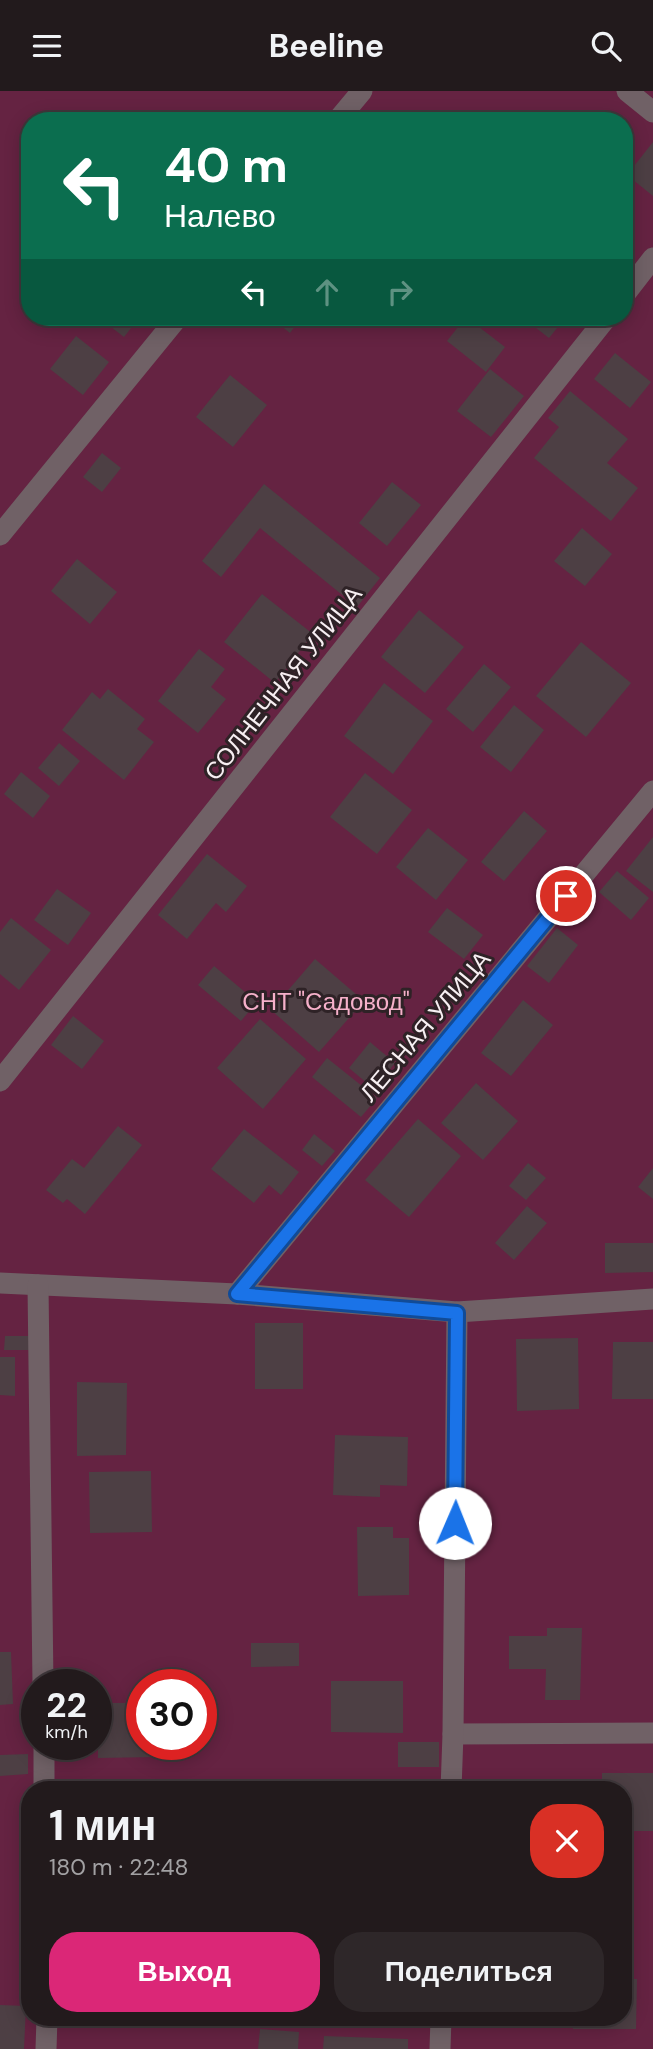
<!DOCTYPE html>
<html lang="ru">
<meta charset="utf-8">
<style>
body{margin:0;font-family:"DM Sans",sans-serif;background:#2e2729;color:#f1f3f6;height:100vh;display:flex;flex-direction:column;font-size:26px;white-space:nowrap}
*{box-sizing:border-box;margin:0}
p{font-size:23px;color:#a2a1a3}
.icon{flex:none;width:38px;height:38px;fill:none;stroke:currentColor;stroke-width:2;stroke-linecap:round;stroke-linejoin:round}
.map{position:relative;flex:1;overflow:hidden}
.side{position:absolute;left:21px;top:1690px;width:611px;height:245px;display:flex;flex-direction:column;background:#221a1c;border-radius:28px;box-shadow:0 4px 18px #0003,0 0 0 2px #3f383b}
.side>*{flex:none}
.guide{position:absolute;left:21px;top:21px;width:612px;height:214px;border-radius:28px;box-shadow:0 4px 18px #0003,0 0 0 2px #3f383b;background:#0b6e4f;color:#fff;overflow:hidden}
.speed{position:absolute;left:21px;top:1578px;display:flex;gap:14px;font-size:35px;font-weight:700;text-align:center}
.speed>*{display:grid;place-content:center;width:91px;height:91px;border-radius:50%;background:#221a1c;box-shadow:0 4px 18px #0003,0 0 0 2px #3f383b;line-height:1}
.speed small{font-size:18px;font-weight:400}
.speed .limit{border:10px solid #d22;background:#fff;color:#111}
.pin{position:absolute;display:grid;place-items:center;width:60px;height:60px;color:#fff;margin:-30px;border:4px solid #fff;border-radius:50%;box-shadow:0 2px 7px #0007}
.me{position:absolute;width:77px;margin:-38px;rotate:1deg;stroke-linejoin:round;filter:drop-shadow(0 0 5px #0008)}
.turn{display:flex;align-items:center;gap:24px;height:147px;padding:0 28px;font-size:32px}
.turn .icon{width:91px;height:91px;stroke-width:2.5}
.turn b{display:block;font-size:49px;line-height:60px}
.lanes{display:flex;align-items:center;height:66px;padding:0 28px;background:#0003;justify-content:center;gap:35px;direction:ltr}
.lanes .off{opacity:.35}
.round{display:grid;place-items:center;flex:none;width:74px;height:74px;border-radius:28px;background:#2e2729}
.summary{display:flex;align-items:center;justify-content:space-between;height:119px;padding:0 28px}
h1{font-size:42px;font-weight:700;line-height:52px}
.action{display:flex;gap:14px;margin-top:auto;padding:14px 28px}
.action a{flex:1;height:80px;border-radius:28px;background:#db2777;color:#fff;font-size:28px;font-weight:700;line-height:80px;text-align:center}
.action a+a{background:#2e2729;color:#f1f3f6}
header{display:flex;justify-content:space-between;align-items:center;height:91px;padding:0 28px;background:#221a1c;font-size:32px;font-weight:700}
.map>svg:first-child{display:block}
</style>
<header><svg class="icon" aria-label="menu" viewBox="0 0 24 24"><path d="M4 6h16M4 12h16M4 18h16"/></svg>Beeline<svg class="icon" aria-label="search" viewBox="0 0 24 24"><circle cx="10" cy="10" r="6"/><path d="M15 15l6 6"/></svg></header>
<div class="map">
<svg width="653" height="1958" viewBox="0 0 653 1958">
<rect width="100%" height="100%" fill="#2e2226"/>
<path fill="#652342" fill-rule="evenodd" d="M0 0H653V1958H0ZM30 30H625V226H30ZM37 1594H96V1654H37ZM142 1594H201V1654H142ZM30 1699H623V1927H30Z"/>
<g fill="#4d3f44">
<polygon points="213,21 224,30 205,30"/>
<polygon points="653,51 653,105 627,84"/>
<polygon points="98,226 138,226 139,227 124,246"/>
<polygon points="270,226 302,226 290,242"/>
<polygon points="466,226 505,256 486,281 447,250"/>
<polygon points="522,226 566,226 549,247"/>
<polygon points="76,245 109,271 83,304 50,278"/>
<polygon points="615,262 651,291 630,317 594,288"/>
<polygon points="490,278 524,305 491,346 457,320"/>
<polygon points="230,284 267,314 233,356 196,326"/>
<polygon points="570,300 628,348 607,372 638,397 611,430 534,367 559,336 548,327"/>
<polygon points="102,362 121,377 102,401 83,386"/>
<polygon points="392,391 421,414 387,455 359,432"/>
<polygon points="264,393 380,487 357,516 260,437 221,486 202,470"/>
<polygon points="582,437 612,463 585,495 554,470"/>
<polygon points="77,468 117,501 90,533 51,500"/>
<polygon points="262,503 313,543 275,592 224,551"/>
<polygon points="419,519 464,556 425,602 381,566"/>
<polygon points="581,551 631,592 586,646 536,605"/>
<polygon points="199,558 225,578 211,596 226,608 198,642 158,610"/>
<polygon points="484,573 511,596 473,641 446,618"/>
<polygon points="384,592 433,630 393,683 344,645"/>
<polygon points="108,598 145,628 137,638 154,651 124,689 62,639 92,601 100,608"/>
<polygon points="514,614 544,639 511,681 480,656"/>
<polygon points="59,652 80,670 59,695 38,677"/>
<polygon points="21,681 50,705 33,727 4,703"/>
<polygon points="365,682 412,719 377,763 330,726"/>
<polygon points="524,720 547,740 504,790 481,771"/>
<polygon points="428,737 468,769 436,809 396,776"/>
<polygon points="653,746 653,801 626,780"/>
<polygon points="207,763 247,795 226,821 216,812 187,848 158,824"/>
<polygon points="617,780 649,807 631,829 599,801"/>
<polygon points="57,798 91,822 68,854 34,829"/>
<polygon points="447,817 483,844 464,868 428,841"/>
<polygon points="11,827 51,859 19,899 0,883 0,841"/>
<polygon points="557,837 578,854 549,892 527,875"/>
<polygon points="315,868 364,910 319,961 271,919"/>
<polygon points="214,875 257,911 241,930 198,894"/>
<polygon points="523,909 553,934 511,985 481,962"/>
<polygon points="73,925 104,950 82,978 51,954"/>
<polygon points="260,928 306,968 263,1018 217,977"/>
<polygon points="370,951 395,972 374,998 349,977"/>
<polygon points="327,967 377,1007 361,1026 312,986"/>
<polygon points="476,992 518,1030 483,1069 441,1032"/>
<polygon points="418,1028 461,1065 409,1126 365,1089"/>
<polygon points="118,1035 142,1054 85,1123 67,1108 63,1112 46,1099 72,1068 84,1077"/>
<polygon points="244,1038 299,1081 281,1104 269,1094 254,1112 211,1078"/>
<polygon points="314,1043 335,1060 322,1075 302,1059"/>
<polygon points="528,1072 546,1087 526,1109 509,1095"/>
<polygon points="653,1077 653,1108 638,1096"/>
<polygon points="527,1115 547,1132 514,1169 495,1152"/>
<polygon points="605,1152 653,1152 653,1181 605,1182"/>
<rect x="255" y="1232" width="48" height="66"/>
<polygon points="5,1245 32,1245 32,1259 4,1259"/>
<polygon points="578,1247 579,1318 517,1320 516,1248"/>
<polygon points="613,1251 653,1251 653,1308 612,1308"/>
<polygon points="0,1266 15,1266 15,1305 0,1304"/>
<polygon points="77,1291 127,1292 126,1364 77,1365"/>
<polygon points="335,1344 408,1346 407,1395 380,1394 380,1406 333,1404"/>
<polygon points="151,1380 152,1441 90,1442 89,1381"/>
<polygon points="357,1436 393,1436 393,1447 409,1447 409,1504 358,1505"/>
<polygon points="547,1537 582,1537 580,1609 545,1609 546,1578 509,1578 509,1545 547,1545"/>
<polygon points="251,1552 299,1552 299,1575 251,1576"/>
<polygon points="0,1561 11,1561 13,1613 0,1614"/>
<polygon points="331,1590 403,1590 403,1642 331,1641"/>
<polygon points="98,1612 142,1612 142,1654 157,1654 157,1666 98,1667"/>
<rect x="398" y="1651" width="41" height="25"/>
<polygon points="28,1663 28,1683 0,1685 0,1664"/>
<polygon points="602,1682 653,1682 653,1740 623,1740 623,1699 602,1699"/>
<polygon points="411,1693 411,1699 348,1699 348,1694"/>
<polygon points="623,1888 637,1888 636,1938 573,1938 573,1927 623,1927"/>
<polygon points="0,1914 26,1915 24,1958 0,1958"/>
<polygon points="504,1927 556,1927 555,1932 504,1929"/>
<polygon points="260,1938 299,1941 298,1958 258,1958"/>
<polygon points="324,1945 408,1948 408,1958 323,1958"/>
</g>
<g fill="none" stroke-linecap="round" stroke-linejoin="round">
<g stroke="#706166" stroke-width="21">
<polyline points="627,0 653,21"/>
<polyline points="337,30 362,0"/>
<polyline points="625,203 653,167"/>
<polyline points="0,444 178,226"/>
<polyline points="0,990 607,226"/>
<polyline points="0,1192 237,1203 457,1221 653,1208"/>
<polyline points="38,1194 43,1594"/>
<polyline points="237,1203 653,700"/>
<polyline points="453,1643 653,1642"/>
<polyline points="44,1654 44,1699"/>
<polyline points="451,1699 453,1643 457,1221"/>
<polyline points="46,1958 47,1927"/>
<polyline points="440,1958 441,1927"/>
</g>
</g>
<g fill="none" stroke-linecap="round" stroke-linejoin="round">
<defs>
<polyline id="route" points="455,1432 457,1222 237,1203 566,805"/>
</defs>
<use href="#route" stroke="#114b97" stroke-width="18"/>
<use href="#route" stroke="#1a73e8" stroke-width="12"/>
</g>
<g text-anchor="middle" dominant-baseline="central" stroke-width="6" stroke-linejoin="round" paint-order="stroke">
<g font-size="24" fill="#f7eff2" stroke="#2e2226">
<text transform="translate(283 592) rotate(-52)">СОЛНЕЧНАЯ УЛИЦА</text>
<text transform="translate(425 935) rotate(-50)">ЛЕСНАЯ УЛИЦА</text>
</g>
<g font-size="24" fill="#f6b0ca" stroke="#2e2226">
<text x="326" y="910">СНТ "Садовод"</text>
</g>
</g>
</svg>
<div class="speed"><div>22<small>km/h</small></div><div class="limit">30</div></div>
<div class="pin" style="left:566px;top:805px;background:#d93025"><svg class="icon" aria-label="arrive" viewBox="0 0 24 24"><path d="M6 21V4h12l-3 4 3 4H6"/></svg></div>
<svg class="me" style="left:455px;top:1432px" viewBox="-20 -20 40 40"><circle r="19" fill="#fff"/><path d="M0-13L10 11 0 6-10 11z" fill="#1a73e8"/></svg>
<div class="guide">
<div class="turn"><svg class="icon" aria-label="left" viewBox="0 0 24 24"><path d="M17 20v-9H6M10 6l-5 5 5 5"/></svg><div><b>40 m</b>Налево</div></div>
<div class="lanes"><svg class="icon" aria-label="left" viewBox="0 0 24 24"><path d="M17 20v-9H6M10 6l-5 5 5 5"/></svg><svg class="icon off" aria-label="ahead" viewBox="0 0 24 24"><path d="M12 20V5M6 11l6-6 6 6"/></svg><svg class="icon off" aria-label="right" viewBox="0 0 24 24"><path d="M7 20v-9h11M14 6l5 5-5 5"/></svg></div>
</div>
<section class="side">
<div class="summary"><div><h1>1 мин</h1><p>180 m · 22:48</p></div><a class="round" style="background:#d93025;color:#fff"><svg class="icon" aria-label="close" viewBox="0 0 24 24"><path d="M6 6l12 12M18 6L6 18"/></svg></a></div>
<div class="action"><a>Выход</a><a>Поделиться</a></div>
</section>
</div>
